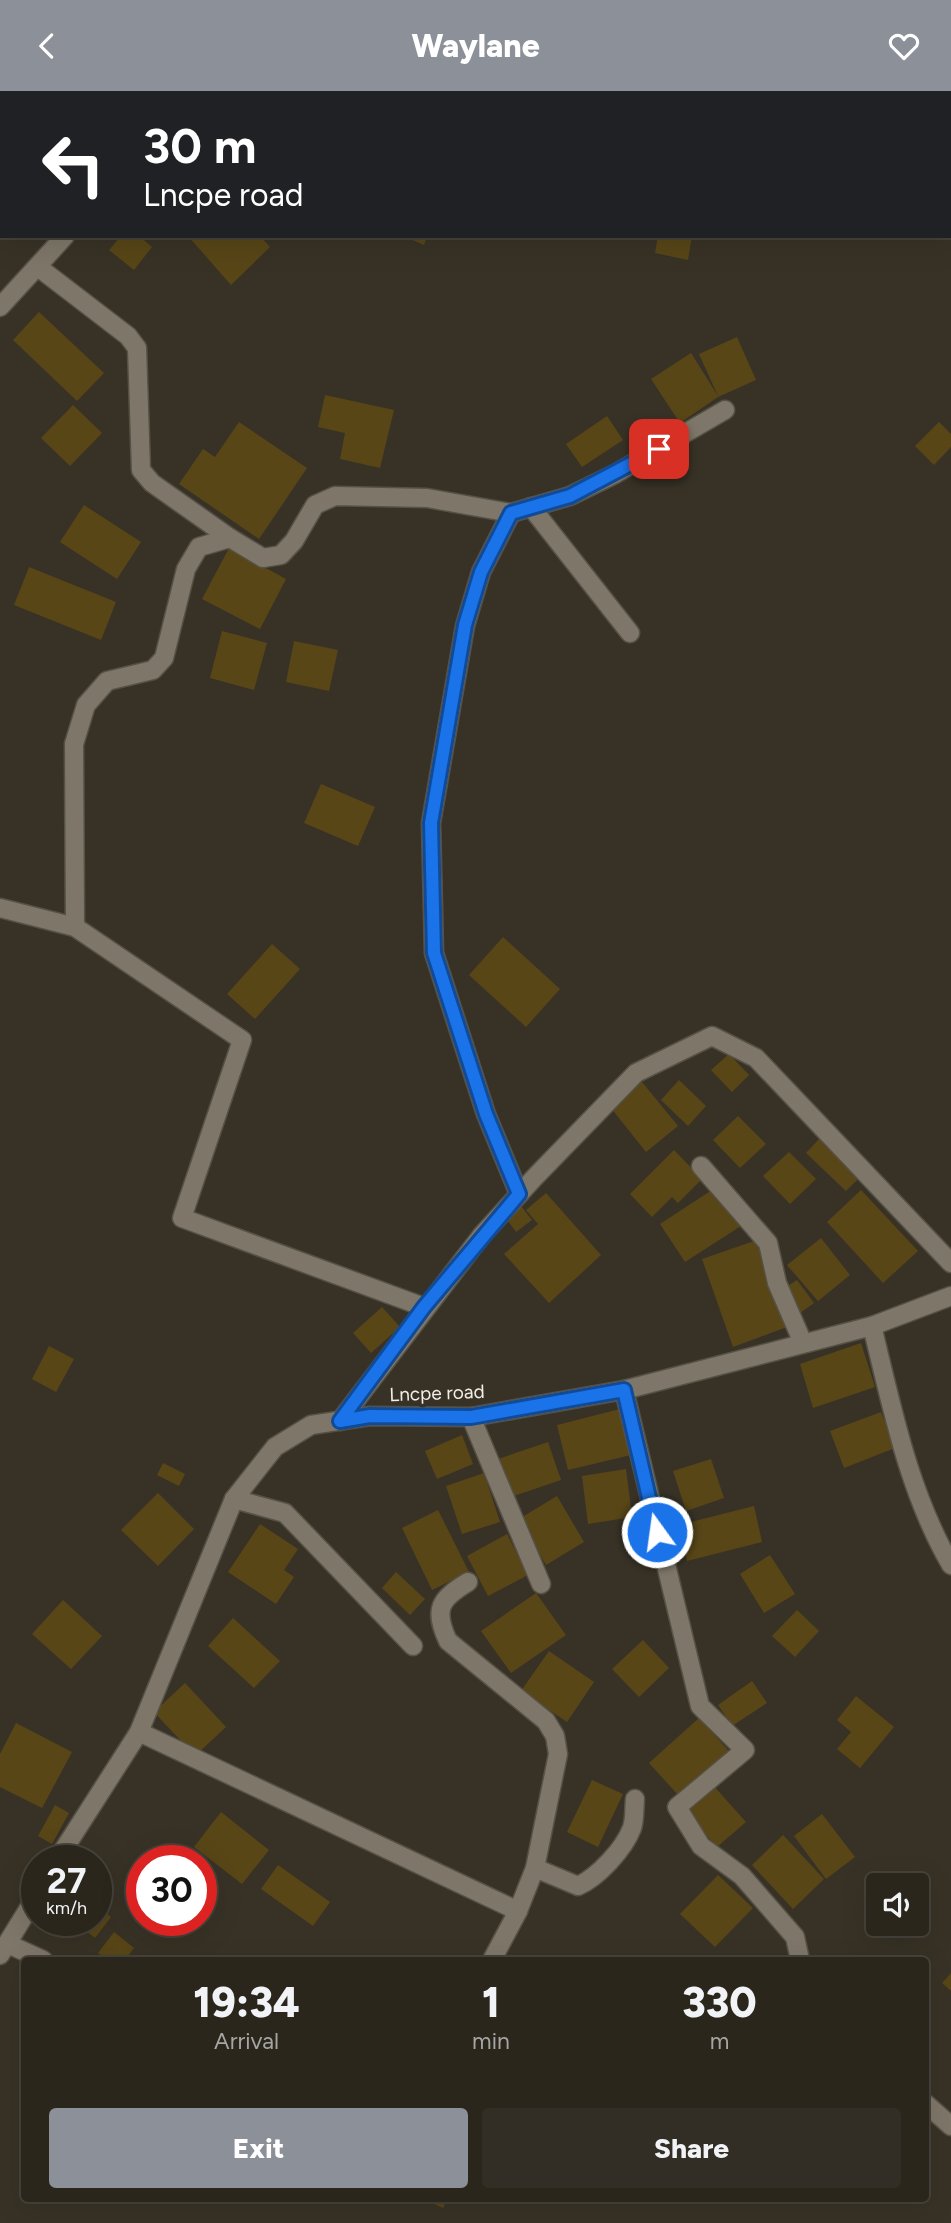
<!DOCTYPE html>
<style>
body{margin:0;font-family:Figtree,sans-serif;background:#322e25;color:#f1f3f6;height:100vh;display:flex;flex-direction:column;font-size:26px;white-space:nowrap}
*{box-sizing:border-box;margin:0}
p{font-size:23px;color:#a5a5a3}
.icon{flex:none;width:38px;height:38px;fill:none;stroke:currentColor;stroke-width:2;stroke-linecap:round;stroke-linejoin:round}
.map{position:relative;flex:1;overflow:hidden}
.drawer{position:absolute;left:21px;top:1866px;width:908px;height:245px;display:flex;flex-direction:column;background:#2a261c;border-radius:7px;box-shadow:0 7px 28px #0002,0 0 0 2px #46433b}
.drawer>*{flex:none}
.hud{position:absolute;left:0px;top:0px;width:952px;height:147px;box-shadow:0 7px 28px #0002,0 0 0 2px #46433b;background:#202124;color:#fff;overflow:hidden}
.controls{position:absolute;left:866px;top:1782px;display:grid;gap:14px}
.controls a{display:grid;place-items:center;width:63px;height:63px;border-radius:7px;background:#2a261c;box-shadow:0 7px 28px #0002,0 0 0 2px #46433b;font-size:35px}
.speed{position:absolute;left:21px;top:1754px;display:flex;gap:14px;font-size:35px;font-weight:700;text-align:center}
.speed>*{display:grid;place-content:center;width:91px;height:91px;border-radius:50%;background:#2a261c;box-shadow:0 7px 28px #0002,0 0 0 2px #46433b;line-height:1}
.speed small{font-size:18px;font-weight:400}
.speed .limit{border:10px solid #d22;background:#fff;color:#111}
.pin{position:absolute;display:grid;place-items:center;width:60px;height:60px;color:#fff;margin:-30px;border-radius:14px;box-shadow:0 4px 10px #0006}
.me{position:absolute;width:77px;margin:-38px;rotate:346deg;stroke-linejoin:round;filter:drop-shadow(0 0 5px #0008)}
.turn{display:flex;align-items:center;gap:24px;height:147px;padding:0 28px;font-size:32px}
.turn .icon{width:91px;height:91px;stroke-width:2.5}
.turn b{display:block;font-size:49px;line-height:60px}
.eta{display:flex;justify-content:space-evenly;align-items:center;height:119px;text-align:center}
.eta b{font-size:42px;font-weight:800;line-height:49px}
.cta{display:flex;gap:14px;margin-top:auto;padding:14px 28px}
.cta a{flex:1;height:80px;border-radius:7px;background:#8c9099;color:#fff;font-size:28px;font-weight:800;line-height:80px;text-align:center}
.cta a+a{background:#322e25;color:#f1f3f6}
header{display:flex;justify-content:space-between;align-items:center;height:91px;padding:0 28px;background:#8c9099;color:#fff;font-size:32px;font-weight:800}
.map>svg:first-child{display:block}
</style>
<header><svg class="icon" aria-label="back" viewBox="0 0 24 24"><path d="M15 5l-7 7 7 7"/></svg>Waylane<svg class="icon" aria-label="heart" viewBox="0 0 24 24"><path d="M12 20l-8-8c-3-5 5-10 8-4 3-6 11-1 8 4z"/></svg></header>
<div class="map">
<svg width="951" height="2132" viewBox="0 0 951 2132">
<rect width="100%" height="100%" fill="#383226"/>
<g fill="#584617">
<polygon points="121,145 139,145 152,156 134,179 109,159"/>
<polygon points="188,145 260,145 270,156 231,194"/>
<polygon points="403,145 427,145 424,154"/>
<polygon points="658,145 692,145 688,169 655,162"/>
<polygon points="39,221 104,282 77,310 13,249"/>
<polygon points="737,246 756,289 718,306 680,332 651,288 691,262 718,305 699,263"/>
<polygon points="325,304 394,319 380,377 340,368 345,342 318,336"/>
<polygon points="73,314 102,342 70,375 41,347"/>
<polygon points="607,325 623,349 582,376 566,353"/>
<polygon points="239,331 307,377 259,448 179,393 203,358 215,366"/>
<polygon points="939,331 951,343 951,356 934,374 915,355"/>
<polygon points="84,414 141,451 117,488 60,451"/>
<polygon points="229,457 286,488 260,538 202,508"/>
<polygon points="29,476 116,511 101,549 14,514"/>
<polygon points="222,540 267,552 254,599 210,587"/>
<polygon points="294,550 338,559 329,600 286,591"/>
<polygon points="321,693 375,716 358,755 304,732"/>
<polygon points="503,846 560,898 526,936 469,884"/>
<polygon points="272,853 300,878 255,928 227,903"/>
<polygon points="729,963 749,984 732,1001 711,979"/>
<polygon points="679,989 706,1015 688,1035 661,1009"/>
<polygon points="642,991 678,1035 646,1061 611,1017"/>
<polygon points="738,1025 766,1053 740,1077 713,1049"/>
<polygon points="820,1047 861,1085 846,1100 806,1062"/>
<polygon points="674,1059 702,1088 678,1112 672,1106 652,1126 630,1103"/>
<polygon points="789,1061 816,1088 790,1113 763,1085"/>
<polygon points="715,1097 741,1135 685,1171 660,1133"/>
<polygon points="861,1099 918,1160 883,1192 827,1131"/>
<polygon points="546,1102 601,1164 549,1212 504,1163 538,1133 526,1119"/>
<polygon points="521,1115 532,1129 516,1141 505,1126"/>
<polygon points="821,1147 850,1184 818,1210 787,1174"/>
<polygon points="757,1149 787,1236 733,1256 702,1168"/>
<polygon points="797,1189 814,1212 800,1222 783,1198"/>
<polygon points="382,1216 400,1236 371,1262 353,1242"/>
<polygon points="861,1252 875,1296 813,1317 800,1273"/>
<polygon points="49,1255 74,1268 56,1301 32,1288"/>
<polygon points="620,1318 631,1364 568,1379 557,1334"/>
<polygon points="881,1321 895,1357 844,1377 830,1340"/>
<polygon points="462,1344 473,1373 437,1388 425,1360"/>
<polygon points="548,1351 561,1389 508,1407 495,1369"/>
<polygon points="711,1368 724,1407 686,1420 673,1380"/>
<polygon points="163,1372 185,1383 179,1395 157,1384"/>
<polygon points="626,1378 632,1426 588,1433 582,1385"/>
<polygon points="484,1382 500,1431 462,1443 446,1395"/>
<polygon points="158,1402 194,1438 158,1475 121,1439"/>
<polygon points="557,1405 584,1451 546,1474 519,1428"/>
<polygon points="754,1415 762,1451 687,1470 679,1434"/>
<polygon points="438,1419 469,1481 432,1499 402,1437"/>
<polygon points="260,1433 298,1458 284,1479 294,1486 276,1513 228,1481"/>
<polygon points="507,1443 528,1484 488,1505 467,1465"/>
<polygon points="770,1464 795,1503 764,1522 740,1483"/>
<polygon points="396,1481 425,1508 410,1524 382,1497"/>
<polygon points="536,1502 566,1544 511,1582 481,1540"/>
<polygon points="63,1509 102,1545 71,1578 32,1543"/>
<polygon points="797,1519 819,1540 795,1566 772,1545"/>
<polygon points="233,1527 280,1570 254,1597 208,1555"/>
<polygon points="643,1549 669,1577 639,1606 612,1578"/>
<polygon points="549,1560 594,1591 567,1631 521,1600"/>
<polygon points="752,1590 767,1612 732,1635 718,1614"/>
<polygon points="185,1592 226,1636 195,1665 154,1621"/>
<polygon points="856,1605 894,1636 860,1677 837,1658 851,1641 837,1629"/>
<polygon points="699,1627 729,1660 679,1705 649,1672"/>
<polygon points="16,1632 72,1661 42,1717 0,1696 0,1663"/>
<polygon points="592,1689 623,1703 598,1756 567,1741"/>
<polygon points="712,1693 746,1731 717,1756 684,1719"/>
<polygon points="55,1714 69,1722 52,1753 38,1745"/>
<polygon points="221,1721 269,1759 242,1793 194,1756"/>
<polygon points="822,1723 855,1766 826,1788 794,1745"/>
<polygon points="783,1744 824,1788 793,1818 752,1774"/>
<polygon points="278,1774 330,1811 313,1835 261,1798"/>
<polygon points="718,1784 753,1817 715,1856 680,1823"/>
<polygon points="96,1814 111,1826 95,1847 75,1831 96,1829"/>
<polygon points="114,1841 134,1857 125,1869 107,1869 98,1862"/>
<polygon points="951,1882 951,1900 942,1892"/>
<polygon points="421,2107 448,2107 443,2117"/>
</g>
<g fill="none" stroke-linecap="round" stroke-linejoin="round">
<defs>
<g id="minor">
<polyline points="190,2 192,0"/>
<polyline points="38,176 128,245 137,257 141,379 152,392 230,447"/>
<polyline points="0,216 65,145"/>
<polyline points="531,416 630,542"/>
<polyline points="511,422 481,481 465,535 431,732 434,862 486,1023 519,1103"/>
<polyline points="0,817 75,836 242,949 182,1127 424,1216"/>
<polyline points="75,836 74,653 86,614 107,590 153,579 164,567 186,478 199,456 230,447 263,467 281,464 294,450 315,414 335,405 427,407 511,422 570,405 615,383 725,319"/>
<polyline points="701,1075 768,1152 777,1192 803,1252"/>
<path d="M872 1235C892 1316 908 1400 951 1474"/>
<polyline points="624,1299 700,1615 745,1659 677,1716 701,1755 742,1785 795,1846 800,1869"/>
<polyline points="471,1326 541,1493"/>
<polyline points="340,1330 482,1144 534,1087 636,982 712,945 756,967 951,1172"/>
<polyline points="234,1408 285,1422 413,1555"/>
<path d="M468 1491C440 1508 433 1518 448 1550L546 1630 555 1645 558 1663 535 1777 518 1820 492 1869"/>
<polyline points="139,1641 518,1820"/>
<polyline points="57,1769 139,1641 234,1408 275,1356 311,1334 370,1325 471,1326 624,1299 872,1235 951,1205"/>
<path d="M535 1777 578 1795C598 1786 624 1758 632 1737 635 1728 634 1717 635 1708"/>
<polyline points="8,1853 43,1869"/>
<polyline points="0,1864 37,1804"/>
<polyline points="926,2013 951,2035"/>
</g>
</defs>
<use href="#minor" stroke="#565146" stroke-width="21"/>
<use href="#minor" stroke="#7e7769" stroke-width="18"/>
</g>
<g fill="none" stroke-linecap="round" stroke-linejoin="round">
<defs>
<polyline id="route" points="657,1441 624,1299 471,1326 370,1325 340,1330 424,1216 519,1103 486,1023 434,862 431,732 465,534 481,481 511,422 570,405 659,358"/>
</defs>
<use href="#route" stroke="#114b97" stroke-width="18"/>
<use href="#route" stroke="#1a73e8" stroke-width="12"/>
</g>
<g text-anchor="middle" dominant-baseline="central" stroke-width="7" stroke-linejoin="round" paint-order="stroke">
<g font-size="19" fill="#f1eee6" stroke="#383226">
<text transform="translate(437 1302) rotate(-2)">Lncpe road</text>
</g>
</g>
</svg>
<div class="controls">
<a><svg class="icon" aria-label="sound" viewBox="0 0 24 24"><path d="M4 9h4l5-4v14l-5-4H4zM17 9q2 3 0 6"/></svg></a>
</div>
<div class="speed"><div>27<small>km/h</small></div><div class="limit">30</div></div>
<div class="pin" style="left:659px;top:358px;background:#d93025"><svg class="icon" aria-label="arrive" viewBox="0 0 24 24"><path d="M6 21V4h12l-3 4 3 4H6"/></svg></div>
<svg class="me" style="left:657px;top:1441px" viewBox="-20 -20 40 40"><circle r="17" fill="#1a73e8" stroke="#fff" stroke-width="3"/><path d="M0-11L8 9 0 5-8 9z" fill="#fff"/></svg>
<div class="hud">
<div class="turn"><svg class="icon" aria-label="left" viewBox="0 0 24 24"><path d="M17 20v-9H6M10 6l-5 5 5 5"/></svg><div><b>30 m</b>Lncpe road</div></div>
</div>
<section class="drawer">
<div class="eta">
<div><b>19:34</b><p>Arrival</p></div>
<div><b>1</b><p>min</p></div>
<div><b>330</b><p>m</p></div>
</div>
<div class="cta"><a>Exit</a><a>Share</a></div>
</section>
</div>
